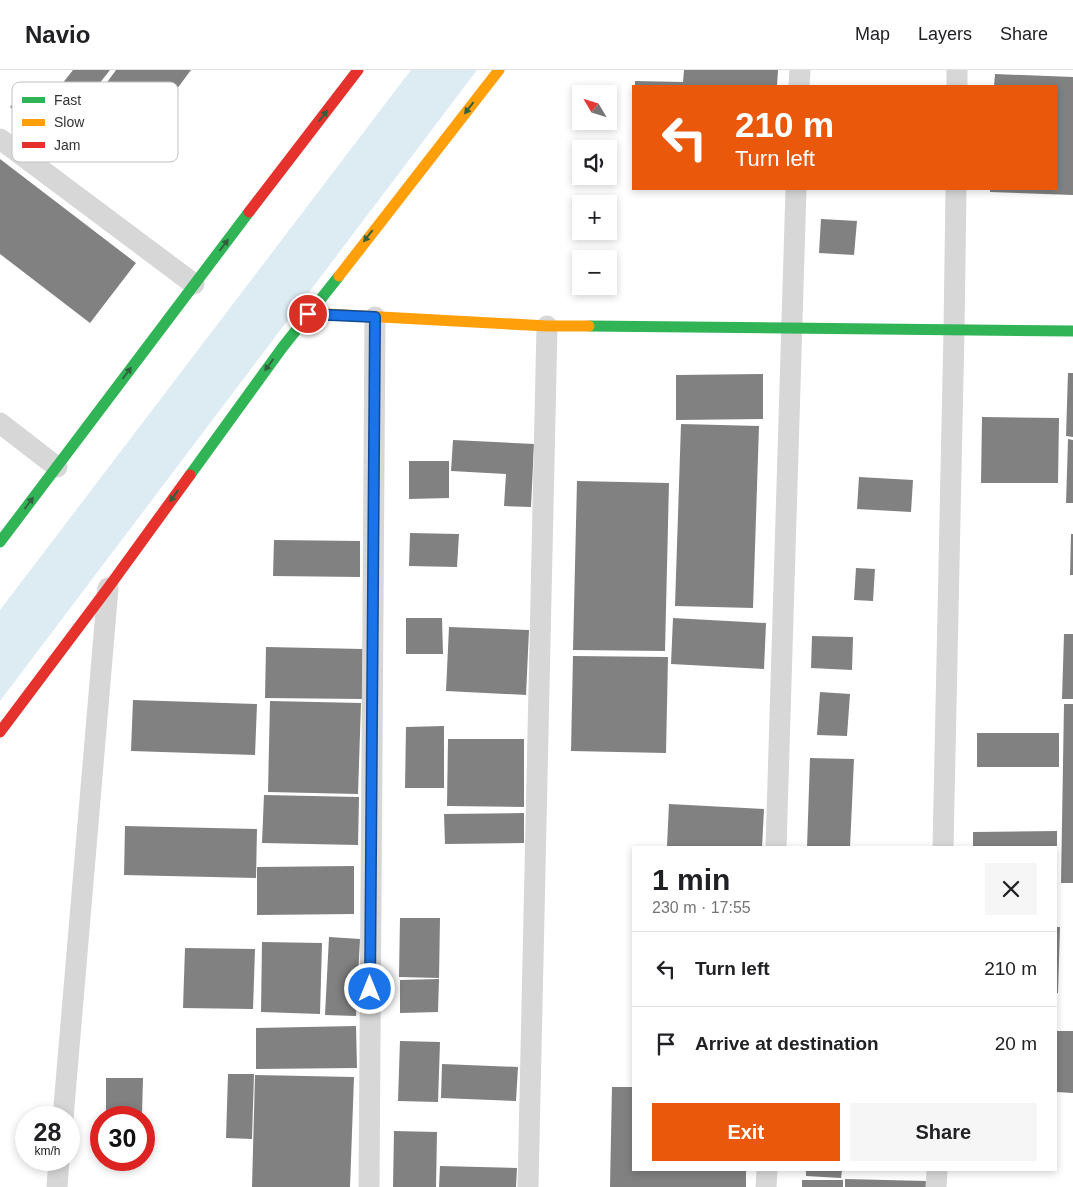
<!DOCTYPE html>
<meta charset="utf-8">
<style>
body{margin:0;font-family:Arial,sans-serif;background:#f6f6f6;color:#202124;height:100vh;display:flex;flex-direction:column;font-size:19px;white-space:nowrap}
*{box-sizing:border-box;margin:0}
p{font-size:16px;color:#757577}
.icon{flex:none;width:28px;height:28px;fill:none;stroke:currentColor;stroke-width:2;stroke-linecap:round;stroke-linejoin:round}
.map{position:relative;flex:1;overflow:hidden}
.sheet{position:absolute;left:632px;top:776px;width:425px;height:325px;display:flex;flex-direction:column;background:#fff;border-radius:0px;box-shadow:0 2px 8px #0003}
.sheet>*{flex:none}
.banner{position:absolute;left:632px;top:15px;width:425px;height:105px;border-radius:0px;box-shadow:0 2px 8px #0003;background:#ea580c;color:#fff;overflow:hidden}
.needle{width:32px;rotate:308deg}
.fabs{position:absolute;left:572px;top:15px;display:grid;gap:10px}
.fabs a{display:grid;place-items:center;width:45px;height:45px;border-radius:0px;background:#fff;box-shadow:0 2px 8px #0003;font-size:25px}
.speed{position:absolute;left:15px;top:1036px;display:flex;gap:10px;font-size:25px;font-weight:700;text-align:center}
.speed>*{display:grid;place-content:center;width:65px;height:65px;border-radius:50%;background:#fff;box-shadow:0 2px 8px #0003;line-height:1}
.speed small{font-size:12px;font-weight:400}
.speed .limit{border:8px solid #d22;background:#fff;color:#111}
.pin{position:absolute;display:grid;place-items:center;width:42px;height:42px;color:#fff;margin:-21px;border:2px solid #fff;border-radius:50%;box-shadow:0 1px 5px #0007}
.me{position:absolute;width:55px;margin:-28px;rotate:0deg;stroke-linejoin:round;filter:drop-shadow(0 0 4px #0008)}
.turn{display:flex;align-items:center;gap:18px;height:105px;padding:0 20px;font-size:22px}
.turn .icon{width:65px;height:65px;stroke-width:2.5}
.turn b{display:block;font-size:35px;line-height:42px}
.round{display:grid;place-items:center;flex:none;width:52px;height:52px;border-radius:0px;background:#f6f6f6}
.overview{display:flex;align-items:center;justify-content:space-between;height:85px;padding:0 20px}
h1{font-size:30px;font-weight:600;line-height:38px}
.cta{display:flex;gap:10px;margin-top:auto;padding:10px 20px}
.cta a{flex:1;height:58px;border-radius:0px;background:#ea580c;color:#fff;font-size:20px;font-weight:600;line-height:58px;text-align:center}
.cta a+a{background:#f6f6f6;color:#202124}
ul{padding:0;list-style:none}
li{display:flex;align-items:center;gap:15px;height:75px;padding:0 20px;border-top:1px solid #e0e0e0}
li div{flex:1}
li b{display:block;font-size:19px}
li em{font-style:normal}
header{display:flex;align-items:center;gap:30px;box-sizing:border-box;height:70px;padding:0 25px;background:#fff;border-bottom:1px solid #e0e0e0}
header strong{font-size:24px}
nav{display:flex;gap:28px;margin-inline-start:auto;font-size:18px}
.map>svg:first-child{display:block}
</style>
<header>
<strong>Navio</strong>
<nav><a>Map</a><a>Layers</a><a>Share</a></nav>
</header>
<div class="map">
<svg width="1073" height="1117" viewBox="0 0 1073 1117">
<rect width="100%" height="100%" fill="#fff"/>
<polygon fill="#ddebf3" points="411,0 477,0 0,631 0,540"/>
<g fill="#818181">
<polygon points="73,0 110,0 51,75 28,57"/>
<polygon points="116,0 191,0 153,51 105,15"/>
<polygon points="684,0 778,0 777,16 635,16 635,11 683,12"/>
<polygon points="995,4 1073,7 1073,125 990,122 990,119 1056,119 1056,16 994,16"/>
<polygon points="29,15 47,30 28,52 10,37"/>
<polygon points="0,89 136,193 90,253 0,184"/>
<polygon points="821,149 857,151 854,185 819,183"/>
<polygon points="1068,303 1073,303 1073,367 1066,366"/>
<polygon points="763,304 763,349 676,350 676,305"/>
<polygon points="982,347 1059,348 1058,413 981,413"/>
<polygon points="681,354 759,356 753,538 675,536"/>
<polygon points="1068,369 1073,370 1073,433 1066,433"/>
<polygon points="453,370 534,374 531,437 504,436 506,404 451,401"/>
<polygon points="409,391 449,391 449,428 409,429"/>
<polygon points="859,407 913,410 911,442 857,439"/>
<polygon points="577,411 669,413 665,581 573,580"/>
<polygon points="410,463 459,464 457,497 409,496"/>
<polygon points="1071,464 1073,464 1073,505 1070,505"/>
<polygon points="274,470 360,471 360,507 273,506"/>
<polygon points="856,498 875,499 873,531 854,530"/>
<polygon points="406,548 442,548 443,584 406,584"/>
<polygon points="673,548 766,553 764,599 671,594"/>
<polygon points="449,557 529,560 526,625 446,621"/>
<polygon points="1064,564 1073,564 1073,629 1062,629"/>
<polygon points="812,566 853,567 852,600 811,598"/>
<polygon points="266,577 363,579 362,629 265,628"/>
<polygon points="573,586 668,587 666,683 571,681"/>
<polygon points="820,622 850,624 847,666 817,665"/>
<polygon points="133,630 257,634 255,685 131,681"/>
<polygon points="270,631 361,633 358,724 268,722"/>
<polygon points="1064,634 1073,634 1073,813 1061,813"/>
<polygon points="444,656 444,718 405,718 406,657"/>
<rect x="977" y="663" width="82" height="34"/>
<polygon points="448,669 524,669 524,737 447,736"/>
<polygon points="810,688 854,689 850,778 807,778"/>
<polygon points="264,725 359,727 358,775 262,773"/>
<polygon points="669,734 764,739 762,778 691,778 667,776"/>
<polygon points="524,743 524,773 445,774 444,744"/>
<polygon points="125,756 257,759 256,808 124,805"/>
<polygon points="1057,761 1057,778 973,778 973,762"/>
<polygon points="354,796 354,844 257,845 257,797"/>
<polygon points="400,848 440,848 439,908 399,907"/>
<polygon points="1056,857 1060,857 1058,923 1056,923"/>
<polygon points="329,867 360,869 356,946 325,945"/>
<polygon points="262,872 322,873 320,944 261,942"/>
<polygon points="185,878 255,879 253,939 183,938"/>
<polygon points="439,909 438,942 400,943 400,910"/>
<polygon points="356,956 357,998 256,999 256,958"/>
<polygon points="1056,961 1073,961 1073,1023 1056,1022"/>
<polygon points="400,971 440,972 438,1032 398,1031"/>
<polygon points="442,994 518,997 516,1031 441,1028"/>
<polygon points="228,1004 254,1004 252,1069 226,1068"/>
<polygon points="255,1005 354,1007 350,1117 252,1117"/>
<polygon points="106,1008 143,1008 142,1044 106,1044"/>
<polygon points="612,1017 634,1017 634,1100 746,1100 746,1117 610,1117"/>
<polygon points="394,1061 437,1062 436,1117 393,1117"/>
<polygon points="440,1096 517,1098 516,1117 439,1117"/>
<polygon points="806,1100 842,1100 841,1108 806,1106"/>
<polygon points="845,1109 926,1111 926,1117 845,1117"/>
<rect x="802" y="1110" width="41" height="7"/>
</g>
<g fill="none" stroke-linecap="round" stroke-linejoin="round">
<g stroke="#d7d7d7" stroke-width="21">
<polyline points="799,16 800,0"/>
<polyline points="957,16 957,0"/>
<polyline points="0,69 194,214"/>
<polyline points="0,353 57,397"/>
<polyline points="776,778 796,119"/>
<polyline points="943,778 954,260 956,119"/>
<polyline points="63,1048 108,518"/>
<polyline points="57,1117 59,1090"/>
<polyline points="369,1117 375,247"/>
<polyline points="528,1117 547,256"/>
<polyline points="766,1117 767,1100"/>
<polyline points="936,1117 937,1100"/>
</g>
<g stroke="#30b455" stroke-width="11">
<polyline points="589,256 1073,261"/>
<polyline points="190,405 282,278 339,206"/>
<polyline points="0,472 249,142"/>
</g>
<g stroke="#ff9f0a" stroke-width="11">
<polyline points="339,206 499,0"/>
<polyline points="308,243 547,256 589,256"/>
</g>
<g stroke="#e5322d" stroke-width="11">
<polyline points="249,142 358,0"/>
<polyline points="0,662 108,518 190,405"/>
</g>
</g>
<defs><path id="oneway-solid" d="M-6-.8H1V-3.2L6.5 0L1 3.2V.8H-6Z" transform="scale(1.25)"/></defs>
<g fill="#32603f">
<use href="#oneway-solid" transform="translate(469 38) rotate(128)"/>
<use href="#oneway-solid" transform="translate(323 46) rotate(-52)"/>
<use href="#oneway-solid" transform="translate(368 166) rotate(128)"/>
<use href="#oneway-solid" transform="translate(224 175) rotate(-53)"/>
<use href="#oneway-solid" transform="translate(269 295) rotate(126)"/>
<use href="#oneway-solid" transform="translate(127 303) rotate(-53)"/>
<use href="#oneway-solid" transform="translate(174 426) rotate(126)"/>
<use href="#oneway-solid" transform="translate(29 433) rotate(-53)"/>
</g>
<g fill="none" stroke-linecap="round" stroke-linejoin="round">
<defs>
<polyline id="route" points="308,244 375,247 370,919"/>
</defs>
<use href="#route" stroke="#114b97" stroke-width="12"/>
<use href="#route" stroke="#1a73e8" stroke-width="9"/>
</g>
<rect x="12" y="12" width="166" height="80" rx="8" fill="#fff" stroke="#c2c2c2" stroke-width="1"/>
<rect x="22" y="27" width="23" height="6" fill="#30b455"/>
<rect x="22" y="49" width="23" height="7" fill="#ff9f0a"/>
<rect x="22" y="72" width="23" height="6" fill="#e5322d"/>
<g font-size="14" fill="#333">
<text x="54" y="35">Fast</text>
<text x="54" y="57">Slow</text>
<text x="54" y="80">Jam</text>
</g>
</svg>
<div class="fabs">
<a><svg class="needle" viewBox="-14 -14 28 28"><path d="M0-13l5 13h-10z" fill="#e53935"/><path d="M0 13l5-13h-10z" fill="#757577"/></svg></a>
<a><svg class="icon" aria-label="sound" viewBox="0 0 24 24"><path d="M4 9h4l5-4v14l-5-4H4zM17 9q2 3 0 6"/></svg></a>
<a>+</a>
<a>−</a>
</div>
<div class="speed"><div>28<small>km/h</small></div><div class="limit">30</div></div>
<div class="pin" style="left:308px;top:244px;background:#d93025"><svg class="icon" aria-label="arrive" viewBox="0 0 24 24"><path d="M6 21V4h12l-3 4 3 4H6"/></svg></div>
<svg class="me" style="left:370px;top:919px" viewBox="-20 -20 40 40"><circle r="17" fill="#1a73e8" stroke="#fff" stroke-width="3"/><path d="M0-11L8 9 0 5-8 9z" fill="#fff"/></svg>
<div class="banner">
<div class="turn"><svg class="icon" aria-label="left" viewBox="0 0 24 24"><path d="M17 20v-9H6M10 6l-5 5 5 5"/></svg><div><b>210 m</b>Turn left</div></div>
</div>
<section class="sheet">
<div class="overview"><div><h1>1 min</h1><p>230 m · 17:55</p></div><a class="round"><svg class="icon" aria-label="close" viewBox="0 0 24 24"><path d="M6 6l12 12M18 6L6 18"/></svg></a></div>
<ul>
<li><svg class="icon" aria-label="left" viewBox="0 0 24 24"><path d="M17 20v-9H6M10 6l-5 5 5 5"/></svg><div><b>Turn left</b></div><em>210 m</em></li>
<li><svg class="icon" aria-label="arrive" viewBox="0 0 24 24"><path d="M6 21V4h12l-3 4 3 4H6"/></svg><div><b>Arrive at destination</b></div><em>20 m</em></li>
</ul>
<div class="cta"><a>Exit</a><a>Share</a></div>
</section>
</div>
